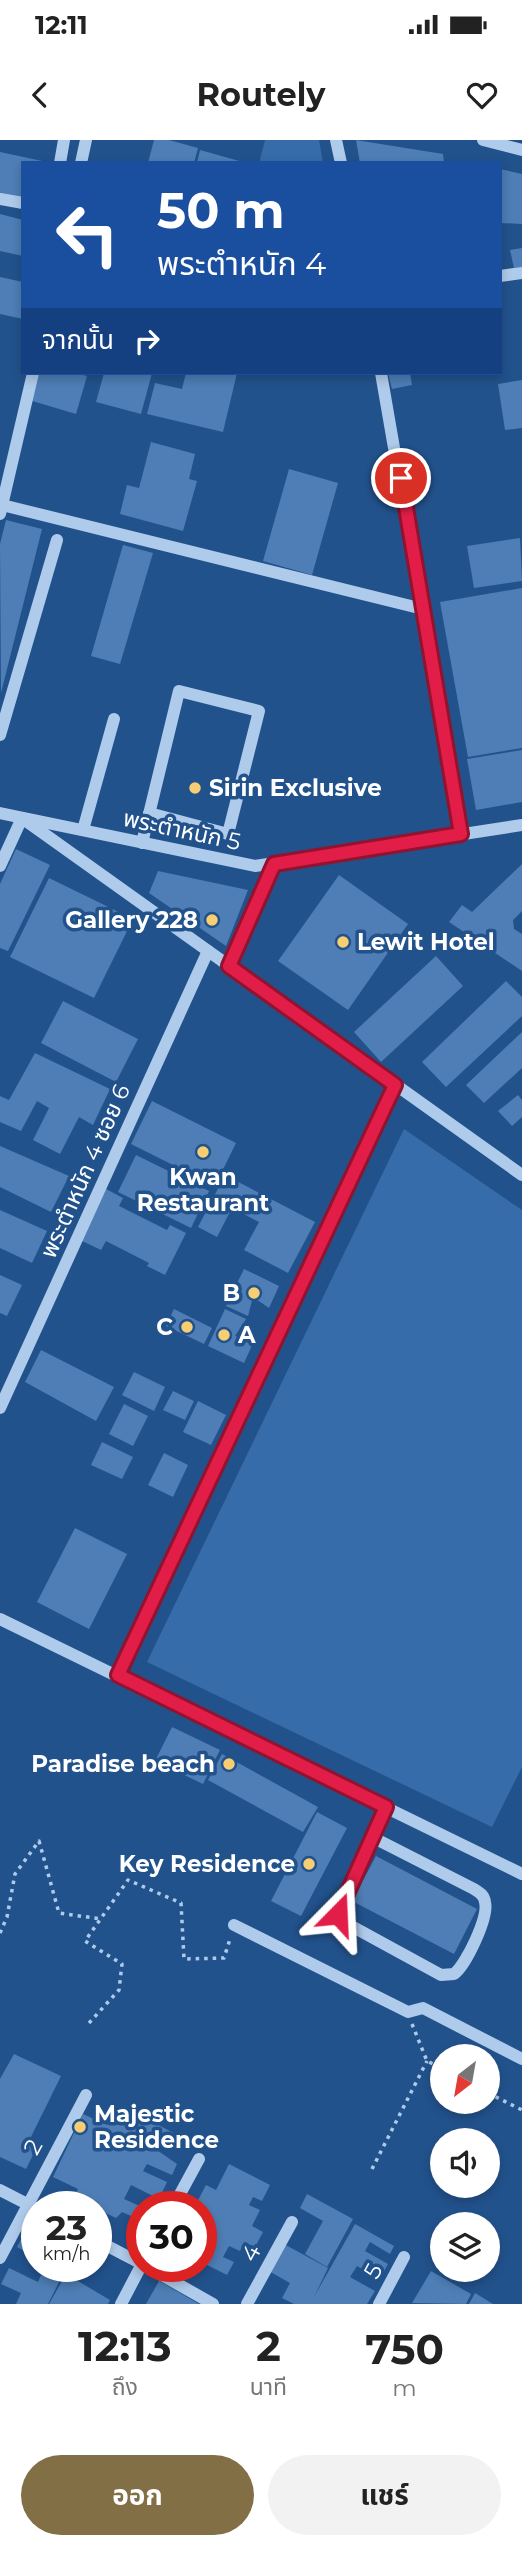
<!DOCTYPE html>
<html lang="th">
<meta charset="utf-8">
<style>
body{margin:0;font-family:Montserrat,"Noto Sans Thai",sans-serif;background:#f2f2f2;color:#222;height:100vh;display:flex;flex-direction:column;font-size:26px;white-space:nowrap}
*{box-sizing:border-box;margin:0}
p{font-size:23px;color:#767676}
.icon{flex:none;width:38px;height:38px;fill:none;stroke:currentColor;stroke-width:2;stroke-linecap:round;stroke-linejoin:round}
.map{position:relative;height:2164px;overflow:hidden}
.details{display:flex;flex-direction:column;background:#fff;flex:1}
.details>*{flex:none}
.top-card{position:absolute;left:21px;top:21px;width:481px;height:214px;border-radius:0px;box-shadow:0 4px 10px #0003;background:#1a4fa0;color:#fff;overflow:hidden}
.needle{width:46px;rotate:211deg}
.tools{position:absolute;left:430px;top:1904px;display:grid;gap:14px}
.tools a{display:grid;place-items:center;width:70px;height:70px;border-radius:50%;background:#fff;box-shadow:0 4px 10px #0003;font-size:35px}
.speed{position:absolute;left:21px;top:2051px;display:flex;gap:14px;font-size:35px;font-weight:700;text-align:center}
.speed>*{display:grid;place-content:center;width:91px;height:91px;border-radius:50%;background:#fff;box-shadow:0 4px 10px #0003;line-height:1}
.speed small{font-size:18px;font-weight:400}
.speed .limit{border:10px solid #d22;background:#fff;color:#111}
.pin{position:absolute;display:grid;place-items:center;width:60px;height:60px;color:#fff;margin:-30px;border:4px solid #fff;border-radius:50%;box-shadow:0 2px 7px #0007}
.me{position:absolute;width:77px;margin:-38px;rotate:21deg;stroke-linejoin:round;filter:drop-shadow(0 0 5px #0008)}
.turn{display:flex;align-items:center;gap:24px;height:147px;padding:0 21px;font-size:32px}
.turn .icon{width:91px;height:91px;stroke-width:2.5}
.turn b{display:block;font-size:49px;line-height:60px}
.then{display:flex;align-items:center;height:66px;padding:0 21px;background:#0003;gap:14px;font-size:26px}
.eta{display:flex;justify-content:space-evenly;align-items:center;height:119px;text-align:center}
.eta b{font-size:42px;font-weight:700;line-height:49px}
.primary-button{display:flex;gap:14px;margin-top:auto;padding:14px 21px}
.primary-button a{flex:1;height:80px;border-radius:42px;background:#826f46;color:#fff;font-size:28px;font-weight:700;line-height:80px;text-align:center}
.primary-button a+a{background:#f2f2f2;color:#222}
.status{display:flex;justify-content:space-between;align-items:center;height:49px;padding:0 35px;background:#fff;direction:ltr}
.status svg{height:19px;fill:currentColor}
header{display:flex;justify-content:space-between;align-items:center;height:91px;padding:0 21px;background:#fff;font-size:32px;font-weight:700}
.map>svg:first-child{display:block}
</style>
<div class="status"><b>12:11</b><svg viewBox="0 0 49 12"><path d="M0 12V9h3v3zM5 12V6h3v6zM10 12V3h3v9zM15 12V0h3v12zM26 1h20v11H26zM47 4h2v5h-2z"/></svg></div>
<header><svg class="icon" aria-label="back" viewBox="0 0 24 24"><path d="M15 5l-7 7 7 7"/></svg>Routely<svg class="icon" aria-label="heart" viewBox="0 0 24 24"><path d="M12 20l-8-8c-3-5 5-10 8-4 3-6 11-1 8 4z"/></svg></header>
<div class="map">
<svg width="522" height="2164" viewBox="0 0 522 2164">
<rect width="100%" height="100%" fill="#22528c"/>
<g fill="#356ca9">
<polygon points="265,0 319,0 323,23 259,23"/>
<polygon points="404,989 522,1070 522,1627 492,1687 147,1522"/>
</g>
<g fill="#4e7eb5">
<polygon points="154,0 169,0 198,8 194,23 148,23"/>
<polygon points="356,0 443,14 444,23 360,23"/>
<polygon points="200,10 243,22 242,23 197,23"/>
<polygon points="0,12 47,22 23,23 23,58 0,54"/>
<polygon points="500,29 522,34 522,84 500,83"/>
<polygon points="0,74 23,80 23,116 0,111"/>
<polygon points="522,108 522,127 514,128 510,110"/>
<polygon points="0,137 23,142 23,179 0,174"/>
<polygon points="37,233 75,233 87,236 76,274 29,260"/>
<polygon points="104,233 152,233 141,274 96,262"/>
<polygon points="186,233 237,233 223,292 147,274 155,243 182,249"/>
<polygon points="388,233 410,233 412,245 392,249"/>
<polygon points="522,240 522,288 505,290 498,244"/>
<polygon points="151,302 195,314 189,339 197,341 183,391 120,374 127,345 139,348"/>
<polygon points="289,329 338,343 312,435 263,421"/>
<polygon points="6,380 42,389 1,553 0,404"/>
<polygon points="520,398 522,441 474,448 467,406"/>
<polygon points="123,405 153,413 120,524 91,516"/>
<polygon points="522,448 522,608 468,617 440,462"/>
<polygon points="522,610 522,662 476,670 467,619"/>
<polygon points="16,709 50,725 8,811 0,808 0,744"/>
<polygon points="522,724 522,771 513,780 514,789 522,794 522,831 449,782 462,765 472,772"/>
<polygon points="158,731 248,750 226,806 149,753"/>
<polygon points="339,735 408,784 348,870 278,821"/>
<polygon points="49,738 133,779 94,858 10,817"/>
<polygon points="436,816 463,846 381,922 354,892"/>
<polygon points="506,841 522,857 522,876 446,947 422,922"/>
<polygon points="63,861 138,899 116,942 41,903"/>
<polygon points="522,892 522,928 484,963 466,945"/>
<polygon points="35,913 110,949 93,985 79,977 60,1014 33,1000 49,968 37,961 21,991 0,982 0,956 9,960"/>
<polygon points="518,955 522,960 522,977 512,986 498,971"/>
<polygon points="152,961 236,1003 215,1046 131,1004"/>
<polygon points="0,1006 69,1036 51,1072 0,1047"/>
<polygon points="136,1015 209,1051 191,1088 118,1052"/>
<polygon points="225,1035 315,1082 288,1133 244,1110 259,1082 232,1068 217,1097 198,1087"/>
<polygon points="106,1049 123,1058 119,1066 167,1090 170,1085 186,1093 165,1135 147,1126 149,1123 106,1101 101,1110 80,1100"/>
<polygon points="0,1070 47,1091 32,1123 0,1108"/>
<polygon points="244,1129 279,1146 269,1168 253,1157 248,1176 226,1166"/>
<polygon points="0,1135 22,1145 7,1176 0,1173"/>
<polygon points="174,1169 212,1188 204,1204 166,1186"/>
<polygon points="225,1169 246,1179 235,1196 254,1201 244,1223 208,1206"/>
<polygon points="41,1210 114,1247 96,1281 25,1242"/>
<polygon points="134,1232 165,1247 154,1271 122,1255"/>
<polygon points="173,1251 194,1261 185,1280 163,1270"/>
<polygon points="198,1261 226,1275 211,1305 183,1292"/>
<polygon points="124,1264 148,1276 133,1306 109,1294"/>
<polygon points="102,1302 133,1317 122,1339 91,1325"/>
<polygon points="164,1313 188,1325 173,1357 148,1345"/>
<polygon points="75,1388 127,1414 89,1489 37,1462"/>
<polygon points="172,1587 220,1610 203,1644 155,1621"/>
<polygon points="222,1614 318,1667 303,1692 208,1640"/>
<polygon points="317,1672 347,1688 301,1776 271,1761"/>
<polygon points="376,1716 477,1769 454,1814 352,1761"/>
<polygon points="14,1914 61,1936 27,2005 36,2009 26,2029 0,2017 0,1939"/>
<polygon points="124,1967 187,2000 182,2010 161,2000 154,2008 177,2024 172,2035 147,2024 143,2031 167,2042 159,2059 131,2045 124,2059 142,2067 142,2081 122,2072 116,2078 84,2063 75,2055 78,2049 53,2037 83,1974 107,1985"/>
<polygon points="229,2024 270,2045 262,2061 253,2057 249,2065 260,2070 252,2086 263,2092 255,2107 244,2102 240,2111 229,2106 223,2117 234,2122 227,2135 203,2123 211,2107 201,2102 201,2067 179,2067 184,2058 196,2064 206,2045 216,2050"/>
<polygon points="307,2054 353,2079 327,2127 305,2114 323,2081 300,2068"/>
<polygon points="355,2084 394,2106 390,2114 370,2102 365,2111 388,2124 380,2139 357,2126 350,2137 375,2151 367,2164 294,2164 282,2158 290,2143 267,2130 282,2103 328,2128 314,2157"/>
<polygon points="26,2090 37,2096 37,2118 17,2107"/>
<polygon points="45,2126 63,2134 48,2164 16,2164 21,2153 1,2144 9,2128 38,2142"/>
<polygon points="431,2131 471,2154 466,2164 412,2163"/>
<polygon points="66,2134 110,2160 108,2164 49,2164"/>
<polygon points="159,2141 199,2164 146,2164"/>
<polygon points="475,2153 493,2164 469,2164"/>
</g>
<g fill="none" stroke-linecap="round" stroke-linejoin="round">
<g stroke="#afcbeb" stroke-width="3.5" stroke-dasharray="3.5 5" stroke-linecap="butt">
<polyline points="0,1793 7,1777 15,1734 39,1701 59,1773 101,1779"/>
<polyline points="89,1883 119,1850 122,1824 85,1801 128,1740 181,1763 184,1819 224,1818 230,1799"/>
<polyline points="412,1884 427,1921 443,1929"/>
<polyline points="488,1953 522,1970"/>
<polyline points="372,2029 427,1921"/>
</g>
<g stroke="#afcbeb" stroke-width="12">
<polyline points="336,0 341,23"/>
<polyline points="483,0 522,10"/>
<polyline points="60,23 64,0"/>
<polyline points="81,23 86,0"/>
<polyline points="0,59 23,63"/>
<polyline points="500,136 522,133"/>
<polyline points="381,233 461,694"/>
<polyline points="2,365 423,469"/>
<polyline points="0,374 33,233"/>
<polyline points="0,595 57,400"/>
<polyline points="0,673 255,726 522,685"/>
<polyline points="83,690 114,579"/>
<polyline points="142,703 179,551 259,571 228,694 149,673"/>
<polyline points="0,726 22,678 522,1035"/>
<polyline points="229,826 274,724"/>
<polyline points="0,1268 208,811"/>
<polyline points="0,1479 522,1734"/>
<polyline points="119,1535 395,945"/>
<path d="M372 1697 474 1749C480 1753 484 1755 485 1762 489 1777 466 1825 454 1834L441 1835 344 1782 338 1774 386 1667"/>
<polyline points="234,1785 408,1872 423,1868 522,1919"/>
<polyline points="0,2050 37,2069"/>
<polyline points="173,2067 199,2019"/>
<polyline points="96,2100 142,2124"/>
<polyline points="0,2118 86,1955"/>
<polyline points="146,2126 213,2164"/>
<polyline points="121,2164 142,2124"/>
<polyline points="247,2164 292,2082"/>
<polyline points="379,2164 404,2117"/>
</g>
</g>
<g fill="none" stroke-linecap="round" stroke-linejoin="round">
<defs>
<polyline id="route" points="338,1774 386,1667 118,1535 395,945 229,826 274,724 461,694 401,338"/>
</defs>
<use href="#route" stroke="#92132f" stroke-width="18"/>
<use href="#route" stroke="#e11d48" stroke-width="12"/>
</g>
<g fill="#f7ce71" stroke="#22528c" stroke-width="2.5">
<circle cx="195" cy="648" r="7"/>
<circle cx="212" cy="780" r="7"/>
<circle cx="343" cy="802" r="7"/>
<circle cx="203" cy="1012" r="7"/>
<circle cx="254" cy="1153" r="7"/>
<circle cx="187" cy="1187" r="7"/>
<circle cx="224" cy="1195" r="7"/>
<circle cx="229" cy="1624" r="7"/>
<circle cx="309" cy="1724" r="7"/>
<circle cx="80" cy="1987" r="7"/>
</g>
<g text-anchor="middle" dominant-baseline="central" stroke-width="7" stroke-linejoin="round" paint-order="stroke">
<g font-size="23" font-weight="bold" fill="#fff" stroke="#22528c" text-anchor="end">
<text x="209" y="648" text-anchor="start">Sirin Exclusive</text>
<text x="198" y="780">Gallery 228</text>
<text x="357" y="802" text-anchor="start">Lewit Hotel</text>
<text x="203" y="1037" text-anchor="middle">Kwan<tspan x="203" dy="26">Restaurant</tspan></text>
<text x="240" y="1153">B</text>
<text x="173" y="1187">C</text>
<text x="238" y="1195" text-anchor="start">A</text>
<text x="215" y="1624">Paradise beach</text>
<text x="295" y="1724">Key Residence</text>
<text x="94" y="1974" text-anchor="start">Majestic<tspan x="94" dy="26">Residence</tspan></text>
</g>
<g font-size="23" fill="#fff" stroke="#22528c">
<text transform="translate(182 690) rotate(12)">พระตำหนัก 5</text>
<text transform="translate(85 1031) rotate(-66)">พระตำหนัก 4 ซอย 6</text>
<text transform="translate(33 2007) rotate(-61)">2</text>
<text transform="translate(251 2113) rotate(-61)">4</text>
<text transform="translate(373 2131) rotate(-62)">5</text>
</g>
</g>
</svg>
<div class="tools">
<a><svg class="needle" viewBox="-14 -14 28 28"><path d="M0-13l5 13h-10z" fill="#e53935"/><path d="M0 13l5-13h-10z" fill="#767676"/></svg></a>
<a><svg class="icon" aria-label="sound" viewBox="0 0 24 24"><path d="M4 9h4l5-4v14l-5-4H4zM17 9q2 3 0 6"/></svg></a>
<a><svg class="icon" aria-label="layers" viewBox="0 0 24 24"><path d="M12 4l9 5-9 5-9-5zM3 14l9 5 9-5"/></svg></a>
</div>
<div class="speed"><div>23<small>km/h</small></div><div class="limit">30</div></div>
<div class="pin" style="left:401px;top:338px;background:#d93025"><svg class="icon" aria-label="arrive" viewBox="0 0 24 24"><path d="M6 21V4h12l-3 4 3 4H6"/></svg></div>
<svg class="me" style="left:338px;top:1774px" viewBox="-20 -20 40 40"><path d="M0-17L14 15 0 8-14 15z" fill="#e11d48" stroke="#fff" stroke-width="4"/></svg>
<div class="top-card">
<div class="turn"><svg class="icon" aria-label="left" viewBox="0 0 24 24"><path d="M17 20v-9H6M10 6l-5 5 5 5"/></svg><div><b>50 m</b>พระตำหนัก 4</div></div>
<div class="then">จากนั้น<svg class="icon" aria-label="right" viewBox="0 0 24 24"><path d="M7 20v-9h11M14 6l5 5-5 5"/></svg></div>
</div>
</div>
<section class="details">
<div class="eta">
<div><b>12:13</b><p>ถึง</p></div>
<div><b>2</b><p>นาที</p></div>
<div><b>750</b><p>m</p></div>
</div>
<div class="primary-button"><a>ออก</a><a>แชร์</a></div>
</section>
